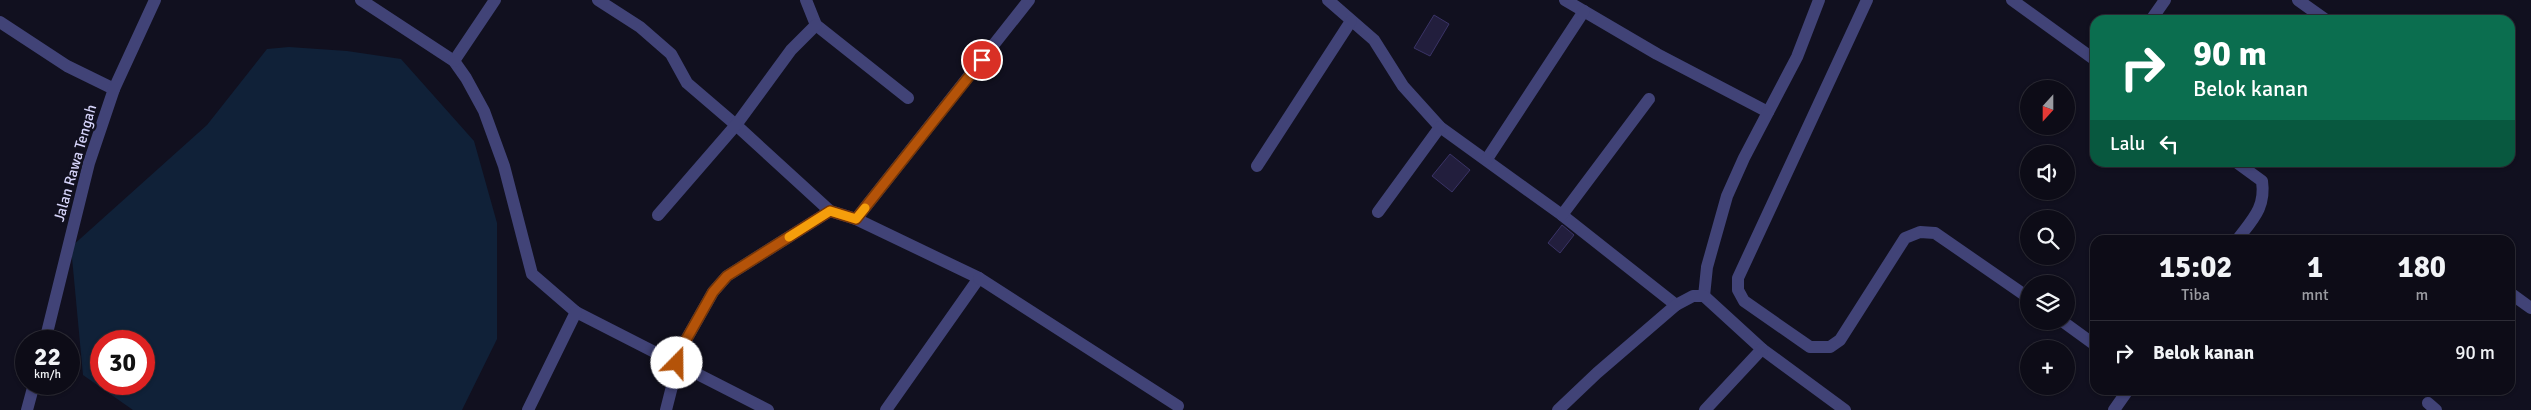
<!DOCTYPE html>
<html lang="id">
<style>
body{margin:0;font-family:Signika,sans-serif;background:#161520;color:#f1f3f6;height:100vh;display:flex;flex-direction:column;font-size:19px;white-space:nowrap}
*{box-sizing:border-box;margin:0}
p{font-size:16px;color:#9a9ba1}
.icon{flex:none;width:28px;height:28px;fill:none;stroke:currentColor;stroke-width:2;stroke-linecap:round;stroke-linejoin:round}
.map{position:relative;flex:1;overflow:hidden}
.side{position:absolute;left:2090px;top:235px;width:425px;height:160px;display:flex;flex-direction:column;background:#0d0c17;border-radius:15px;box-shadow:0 1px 4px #0004,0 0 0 1px #2d2c36}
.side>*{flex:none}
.banner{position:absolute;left:2090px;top:15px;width:425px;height:152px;border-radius:15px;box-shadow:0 1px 4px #0004,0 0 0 1px #2d2c36;background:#0b6e4f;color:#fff;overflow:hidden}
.needle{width:32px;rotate:201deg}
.controls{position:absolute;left:2020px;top:80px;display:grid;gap:10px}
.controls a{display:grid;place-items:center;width:55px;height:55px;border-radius:50%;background:#0d0c17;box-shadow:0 1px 4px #0004,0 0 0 1px #2d2c36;font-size:25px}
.speed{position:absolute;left:15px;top:330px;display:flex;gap:10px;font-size:25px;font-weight:700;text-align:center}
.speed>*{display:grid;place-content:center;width:65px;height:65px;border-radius:50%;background:#0d0c17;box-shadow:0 1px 4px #0004,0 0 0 1px #2d2c36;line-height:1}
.speed small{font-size:12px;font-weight:400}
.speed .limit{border:8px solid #d22;background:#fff;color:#111}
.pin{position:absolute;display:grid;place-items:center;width:42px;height:42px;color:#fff;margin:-21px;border:2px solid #fff;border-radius:50%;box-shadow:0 1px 5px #0007}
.me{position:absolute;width:55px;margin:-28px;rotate:22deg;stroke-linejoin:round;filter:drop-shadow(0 0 4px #0008)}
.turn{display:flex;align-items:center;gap:18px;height:105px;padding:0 20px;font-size:22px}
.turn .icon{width:65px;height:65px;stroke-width:2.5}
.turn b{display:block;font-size:35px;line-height:42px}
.then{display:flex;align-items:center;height:48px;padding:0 20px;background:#0003;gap:10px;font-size:19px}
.eta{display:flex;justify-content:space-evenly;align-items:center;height:85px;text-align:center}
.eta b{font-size:30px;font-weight:700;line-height:35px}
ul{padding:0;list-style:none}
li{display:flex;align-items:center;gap:15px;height:65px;padding:0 20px;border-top:1px solid #2d2c36}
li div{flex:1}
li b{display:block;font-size:19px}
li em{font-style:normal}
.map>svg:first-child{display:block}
</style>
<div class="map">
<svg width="2531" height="410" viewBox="0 0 2531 410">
<rect width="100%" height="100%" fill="#11101f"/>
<path fill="#102138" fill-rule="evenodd" d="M289 47 347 51 401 59 474 141 497 223V339L462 410H133L83 375 71 247 207 125 267 49ZM101 341H144V384H101Z"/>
<g fill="#221e3d" stroke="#3a3366">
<polygon points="1434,15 1449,24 1430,56 1414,48"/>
<polygon points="1450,154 1470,170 1452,192 1432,176"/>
<polygon points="1562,225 1574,235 1560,253 1548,243"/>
</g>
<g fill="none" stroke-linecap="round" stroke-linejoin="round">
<g stroke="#414377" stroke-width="12">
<polyline points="361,0 454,61 466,78 484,111 504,166 532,274 576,312 768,410"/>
<polyline points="598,0 640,27 671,54 687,83 736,125 830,211 856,219 979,278 886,410"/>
<polyline points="806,0 816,25 908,98"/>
<polyline points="1328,0 1374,40 1403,86 1440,127 1562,215 1676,305"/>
<polyline points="1565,0 1657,54 1768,112"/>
<polyline points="1867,0 1738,278 1738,290 1744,301 1810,347 1830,347 1840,340 1905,238 1920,232 1935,233 2029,298"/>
<polyline points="2012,0 2095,60"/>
<polyline points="2298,0 2326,20"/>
<polyline points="2151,20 2165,0"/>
<polyline points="0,22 67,66 114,89"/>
<polyline points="454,61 495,0"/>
<polyline points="1487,159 1584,11"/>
<path d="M2236 162 2262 181C2266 208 2252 220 2237 240"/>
<polyline points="1257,166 1351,21"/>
<polyline points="1378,212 1440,127"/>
<polyline points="658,215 736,125 791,50 816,25"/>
<polyline points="1562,215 1649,99"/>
<polyline points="856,219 1029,0"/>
<polyline points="979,278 1178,406"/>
<polyline points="2510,293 2531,308"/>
<polyline points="1704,296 1707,267 1727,196 1744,158 1797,57 1819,0"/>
<polyline points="2062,321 2095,345"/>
<polyline points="45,341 89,163 114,89 155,0"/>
<polyline points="2428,403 2436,410"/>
<polyline points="27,410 34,384"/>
<polyline points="528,410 576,312"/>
<polyline points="666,410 682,347 713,292 727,276 830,211"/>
<polyline points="1558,410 1597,373 1676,305 1693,296 1704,296 1762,349 1845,410"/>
<polyline points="1705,410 1762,349"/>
<polyline points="2114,410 2128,390"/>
</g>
</g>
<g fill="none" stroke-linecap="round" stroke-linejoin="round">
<defs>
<polyline id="route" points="677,363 682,347 713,292 727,276 830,211 856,219 982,60"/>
</defs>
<use href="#route" stroke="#753606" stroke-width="12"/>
<use href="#route" stroke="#b45309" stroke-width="9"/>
<polyline stroke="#f59e0b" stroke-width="9" points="789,237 830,211 856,219 865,208"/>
</g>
<g text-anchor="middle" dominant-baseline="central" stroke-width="5" stroke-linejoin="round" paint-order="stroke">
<g font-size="15" fill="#d5d3f9" stroke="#11101f">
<text transform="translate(75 163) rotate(-74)">Jalan Rawa Tengah</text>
</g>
</g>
</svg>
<div class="controls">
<a><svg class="needle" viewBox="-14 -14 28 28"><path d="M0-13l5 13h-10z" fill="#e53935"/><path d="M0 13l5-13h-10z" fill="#9a9ba1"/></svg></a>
<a><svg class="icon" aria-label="sound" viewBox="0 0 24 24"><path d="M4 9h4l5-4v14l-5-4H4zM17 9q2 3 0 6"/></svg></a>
<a><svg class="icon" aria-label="search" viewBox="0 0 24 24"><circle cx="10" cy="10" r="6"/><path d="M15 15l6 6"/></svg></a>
<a><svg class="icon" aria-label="layers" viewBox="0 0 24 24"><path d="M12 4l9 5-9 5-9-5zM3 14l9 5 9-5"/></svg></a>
<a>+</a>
</div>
<div class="speed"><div>22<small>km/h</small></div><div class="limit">30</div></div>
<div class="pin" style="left:982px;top:60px;background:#d93025"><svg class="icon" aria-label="arrive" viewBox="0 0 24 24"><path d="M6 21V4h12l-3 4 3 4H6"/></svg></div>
<svg class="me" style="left:677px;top:363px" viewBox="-20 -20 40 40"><circle r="19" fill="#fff"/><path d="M0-13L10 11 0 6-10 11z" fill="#b45309"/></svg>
<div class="banner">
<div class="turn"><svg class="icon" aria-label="right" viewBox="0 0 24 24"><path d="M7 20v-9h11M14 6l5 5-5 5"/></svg><div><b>90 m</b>Belok kanan</div></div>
<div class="then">Lalu<svg class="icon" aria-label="left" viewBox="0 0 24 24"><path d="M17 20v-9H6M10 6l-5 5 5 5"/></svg></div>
</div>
<section class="side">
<div class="eta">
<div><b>15:02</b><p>Tiba</p></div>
<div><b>1</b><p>mnt</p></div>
<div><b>180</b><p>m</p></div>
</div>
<ul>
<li><svg class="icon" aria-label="right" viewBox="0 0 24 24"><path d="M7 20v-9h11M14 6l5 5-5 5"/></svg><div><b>Belok kanan</b></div><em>90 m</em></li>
</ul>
</section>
</div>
